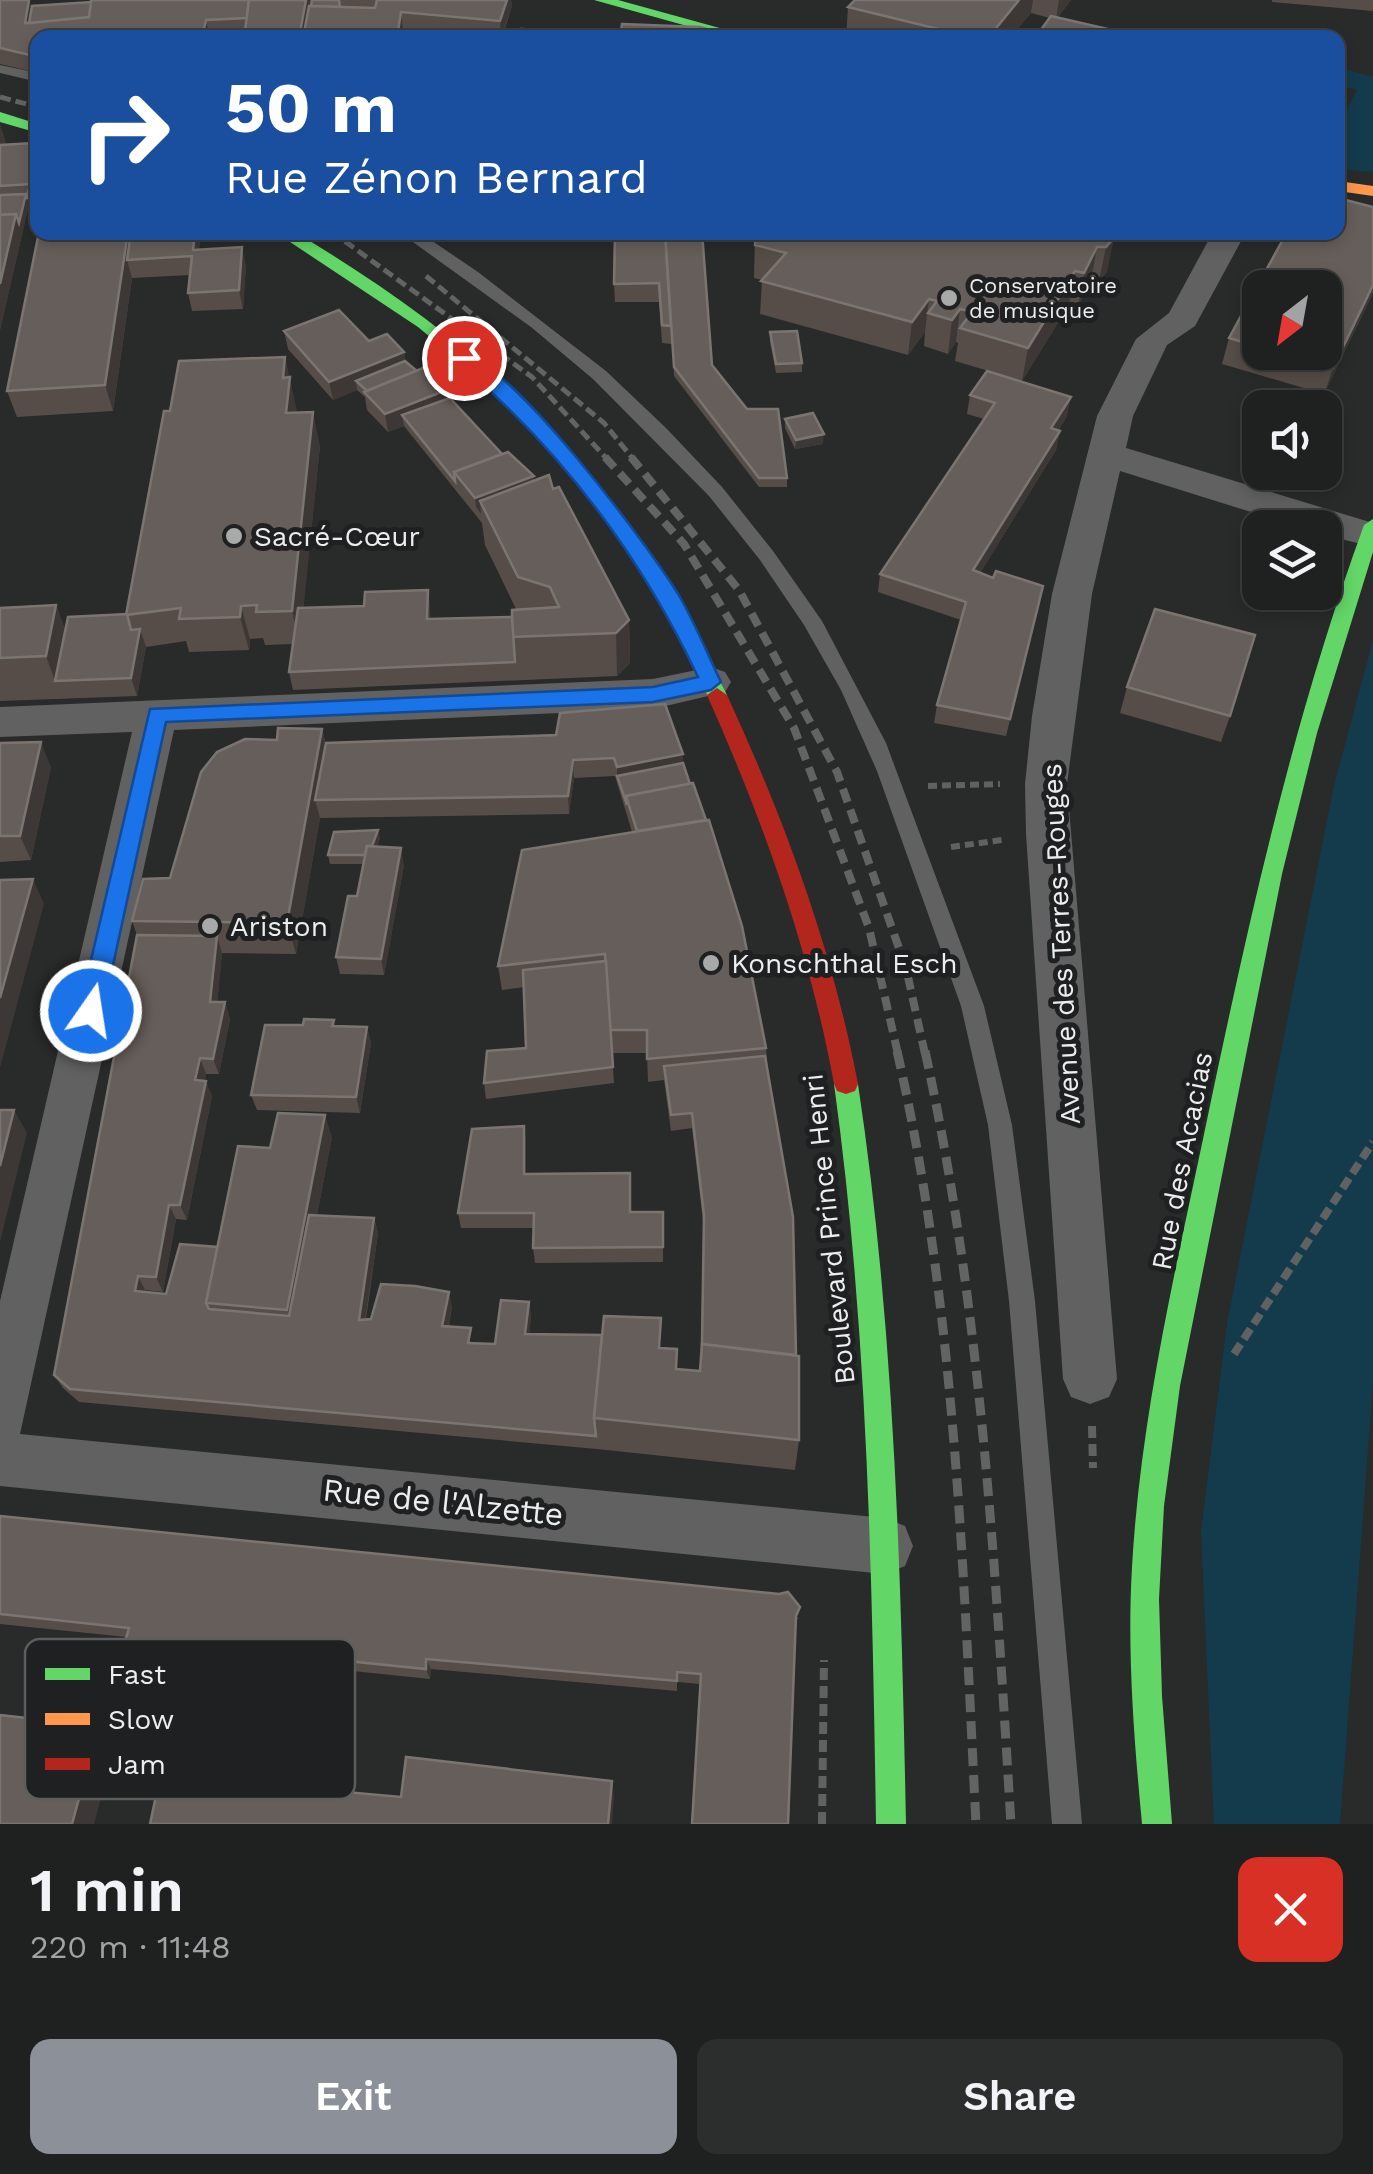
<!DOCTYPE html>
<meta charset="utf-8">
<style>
body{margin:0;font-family:"Work Sans",sans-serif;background:#2c2d2d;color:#f1f3f6;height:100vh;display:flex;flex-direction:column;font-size:38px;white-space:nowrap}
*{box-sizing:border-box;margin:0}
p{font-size:32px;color:#a1a3a5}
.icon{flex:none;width:55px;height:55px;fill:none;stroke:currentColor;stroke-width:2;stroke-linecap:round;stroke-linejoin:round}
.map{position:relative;height:1824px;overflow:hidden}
.drawer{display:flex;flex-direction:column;background:#1f2020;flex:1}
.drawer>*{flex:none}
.top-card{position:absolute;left:30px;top:30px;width:1315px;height:210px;border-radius:20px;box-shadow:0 5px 15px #0003,0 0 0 2px #3c3e3e;background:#1a4fa0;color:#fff;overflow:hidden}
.needle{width:65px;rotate:211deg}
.tools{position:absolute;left:1242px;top:270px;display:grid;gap:20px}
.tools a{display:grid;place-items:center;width:100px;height:100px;border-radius:20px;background:#1f2020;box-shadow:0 5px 15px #0003,0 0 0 2px #3c3e3e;font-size:50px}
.pin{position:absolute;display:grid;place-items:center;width:85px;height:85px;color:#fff;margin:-42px;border:5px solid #fff;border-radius:50%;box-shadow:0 2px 10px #0007}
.me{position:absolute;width:110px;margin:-55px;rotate:13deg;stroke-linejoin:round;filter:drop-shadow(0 0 8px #0008)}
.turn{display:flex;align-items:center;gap:35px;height:210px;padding:0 30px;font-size:45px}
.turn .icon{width:130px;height:130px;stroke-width:2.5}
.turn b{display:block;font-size:70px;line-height:85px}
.round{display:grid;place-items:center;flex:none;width:105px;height:105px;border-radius:20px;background:#2c2d2d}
.head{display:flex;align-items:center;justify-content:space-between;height:170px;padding:0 30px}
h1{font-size:60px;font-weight:600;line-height:75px}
.action{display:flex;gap:20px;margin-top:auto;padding:20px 30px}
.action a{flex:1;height:115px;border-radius:20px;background:#8c9099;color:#fff;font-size:40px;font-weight:600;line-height:115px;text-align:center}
.action a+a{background:#2c2d2d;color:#f1f3f6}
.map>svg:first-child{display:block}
</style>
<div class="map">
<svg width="1373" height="1824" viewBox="0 0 1373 1824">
<rect width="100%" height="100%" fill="#292a2a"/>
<g fill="#133b4c">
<polygon points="1338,67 1373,77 1373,172 1338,169 1338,127 1357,90 1338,85"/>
<polygon points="1373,640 1373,1382 1340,1824 1214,1824 1201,1531 1227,1323 1334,785"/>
</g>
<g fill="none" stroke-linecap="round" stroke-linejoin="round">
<g stroke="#606161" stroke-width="6" stroke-dasharray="9 5" stroke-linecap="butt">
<polyline points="928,786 1000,784"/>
<polyline points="951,847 1002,840"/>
</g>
<g stroke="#606161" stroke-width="8" stroke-dasharray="12 6" stroke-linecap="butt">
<polyline points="1234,1354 1373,1142"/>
<polyline points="1092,1426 1093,1468"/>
<polyline points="822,1824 824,1660"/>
</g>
<g fill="#616161" fill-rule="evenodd">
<polygon points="0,65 38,73 38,82 0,73"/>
<polygon points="399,232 419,232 478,272 606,371 666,428 722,487 773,551 822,621 886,743 984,1006 1012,1125 1035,1301 1082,1824 1052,1824 1009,1301 988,1125 961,1006 877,771 841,690 804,625 760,560 709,496 593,379 531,327"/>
</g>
<g fill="#616161" fill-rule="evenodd">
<polygon points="1213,232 1246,232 1195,326 1167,345 1133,416 1126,448 1373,523 1373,547 1325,535 1325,528 1302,528 1120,471 1092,594 1067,784 1117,1379 1109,1397 1090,1404 1071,1397 1063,1379 1026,834 1025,784 1032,716 1052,594 1097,416 1136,339 1169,313"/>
<polygon points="711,667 725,672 731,682 725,692 653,709 174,730 20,1434 885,1518 905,1526 913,1546 905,1566 885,1574 0,1486 0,1301 132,732 0,737 0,707 653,679"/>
</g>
<g fill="#63d668" fill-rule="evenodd">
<polygon points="594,0 618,0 756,38 730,38"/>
<polygon points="0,112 38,124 38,133 0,122"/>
<path d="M275 232H295C435 316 548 406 641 541 674 590 700 643 727 695L724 700H710L668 619 629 552 583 489 533 430 478 377 418 327Z"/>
<path d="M1373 519V552L1317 733 1282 874 1180 1386 1164 1506 1159 1599 1162 1696 1172 1824H1142C1134 1739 1127 1652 1132 1567 1141 1407 1180 1252 1212 1096 1253 902 1296 711 1364 525Z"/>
<path d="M846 1074 855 1077 858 1084C895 1330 901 1576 906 1824H876C872 1576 868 1330 834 1084L837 1077Z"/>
</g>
<polygon fill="#ff974d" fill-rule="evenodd" points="1338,181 1373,186 1373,196 1338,191"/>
<path fill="#b3261e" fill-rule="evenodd" d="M717 688 727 695C785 821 832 948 858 1084L855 1091 846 1094 837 1091 834 1084C809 948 763 821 707 695Z"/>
<g stroke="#626363" stroke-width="5" stroke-dasharray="11 5" stroke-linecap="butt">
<polyline points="0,97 38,107"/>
<polyline points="332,232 532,377 607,459"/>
<polyline points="426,276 604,423 633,459"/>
</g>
<g stroke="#626363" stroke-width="8" stroke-dasharray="14 8" stroke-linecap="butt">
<polyline points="605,457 684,544 794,728 869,928 898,1054"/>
<polyline points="631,457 739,590 837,772 906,968 925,1054"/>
</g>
<g stroke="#626363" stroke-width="9" stroke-dasharray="18 9" stroke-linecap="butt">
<path d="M897 1051C955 1304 963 1566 976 1824"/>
<path d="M925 1051C981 1306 995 1564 1011 1824"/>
</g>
</g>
<g fill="#564d48" fill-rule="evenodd">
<polygon points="0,0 32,6 91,2 91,0 511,0 512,6 502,38 403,30 402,38 244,38 245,35 210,38 38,38 38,73 0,64"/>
<polygon points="855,0 1071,0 1058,17 1050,18 1031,13 1010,38 846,38 848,7"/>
<polygon points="1272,0 1373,0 1373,11 1272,2"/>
<polygon points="0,125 6,144 32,143 35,153 38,153 38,216 32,216 29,204 0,330"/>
<path d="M1338 198 1373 207V293L1324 394 1222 364 1229 338 1287 232H1338ZM1260 288H1325V352H1260Z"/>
<polygon points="39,232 198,232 200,239 199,249 246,265 243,309 192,311 188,293 190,275 132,278 113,411 17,417 7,391"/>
<polygon points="496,232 514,232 514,238 497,238"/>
<polygon points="702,232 712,365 787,478 787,487 759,487 674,376 672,344 662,343 659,302 615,302 614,284"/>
<polygon points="1109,232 1107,272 1099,281 1091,280 1078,307 1069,305 1022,381 955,361 958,343 956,342 948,354 924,346 925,332 908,355 760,314 762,280 754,278 755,233 798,240"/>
<polygon points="284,331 369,341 404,352 405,361 450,398 502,454 534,476 534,481 553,489 629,620 630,663 617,676 293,690 289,672 293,644 265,645 263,638 250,639 249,650 189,652 186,641 146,647 137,696 0,701 0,608 56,605 65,630 127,614 170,411 285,357 296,413 320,446 303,608 364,606 428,590 430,608 430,619 512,617 516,609 485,545 482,523 404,426 388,432 367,410 365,397 357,390 333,400 288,349"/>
<polygon points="770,332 802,363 802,372 776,373 770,342"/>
<polygon points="970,395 1067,416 1058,431 1060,431 1056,450 980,573 1039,605 1006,736 934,723 937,705 961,620 878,592 880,574 984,419 967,414"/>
<polygon points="785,419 823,444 795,449 785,428"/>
<polygon points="1127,687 1230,716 1221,742 1120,713"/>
<path d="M322 729 326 744 683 754V763L766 1048 799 1440 795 1470 597 1449 79 1402 63 1388 54 1375 137 935 132 921 170 878 277 740ZM615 776 632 832 498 966 502 990 524 987 526 1048 484 1083 486 1099 614 1083 612 1053H647L648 1082 664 1080 671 1131 692 1128 704 1230 700 1371 677 1369 662 1348 529 1334 531 1316 529 1302 495 1344 473 1343 449 1326 452 1306 366 1319 378 1233 374 1218 317 1215 332 1137 270 1148 218 1247 166 1294 145 1292V1290L163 1292 176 1219 187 1220 212 1096 205 1081 206 1074H219L230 1019 225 1002H217L222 953 296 954 320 818 569 814 574 778Z"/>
<polygon points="0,743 51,767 31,860 0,862"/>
<polygon points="380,838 377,847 404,865 384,975 340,974 336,957 357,896 364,864 330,864 328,855"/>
<polygon points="334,1020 335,1026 367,1027 371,1043 360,1113 257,1110 251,1095 303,1025"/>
<polygon points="524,1126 526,1141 526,1174 631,1188 630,1212 663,1212 663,1262 535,1263 533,1248 534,1228 461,1228 458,1213"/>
<polygon points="0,1516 799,1618 700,1684 677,1682 677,1691 431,1669 430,1679 207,1656 205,1667 130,1662 122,1652 126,1637 0,1624"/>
</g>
<g fill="#3d3835">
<polygon points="29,0 34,15 31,31 25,23"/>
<polygon points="306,0 314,0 308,38 299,38"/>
<polygon points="507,0 511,0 512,6 501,38 500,21"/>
<polygon points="1019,0 1033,0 1031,13 1010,38 988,38"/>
<polygon points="1059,0 1071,0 1056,19"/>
<polygon points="401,12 403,30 402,38 397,38"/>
<polygon points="206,20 210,38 202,38"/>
<polygon points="0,125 6,143 2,163 0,155"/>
<polygon points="26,194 29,204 0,330 0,284 16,214"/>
<polygon points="128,232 138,232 127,260 132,278 113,411 105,385"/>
<polygon points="195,232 198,232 200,239 197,268 193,250"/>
<polygon points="1114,238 1107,272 1099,281 1106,247"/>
<polygon points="242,247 246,265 243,309 239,290"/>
<polygon points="1097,247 1091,280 1078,307 1084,273"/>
<polygon points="1075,271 1069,305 1022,381 1028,348"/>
<polygon points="1373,285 1373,293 1324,394 1333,368"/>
<polygon points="929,299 925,332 908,355 912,322"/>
<polygon points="960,309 956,342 948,354 952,320"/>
<polygon points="404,352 406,371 356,381 357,390 333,400 329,382"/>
<polygon points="285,357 297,411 293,447 286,413 283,378"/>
<polygon points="449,389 451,407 402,415 404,426 388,432 385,414"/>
<polygon points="1071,397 1067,416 1048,447 1051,428"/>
<polygon points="313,412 320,446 300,644 292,611"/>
<polygon points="1060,431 1056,450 970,589 973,570"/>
<polygon points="824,434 823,444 795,449 796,440"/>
<polygon points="534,476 535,494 480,501 481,514 476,507 477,516 475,498"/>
<polygon points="428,590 430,608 429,637 427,619"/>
<polygon points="56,605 72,648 55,681 46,656"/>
<polygon points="241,606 250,639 249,650 240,617"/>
<polygon points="629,620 630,663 617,676 616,633"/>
<polygon points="140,629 146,647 137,696 131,678"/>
<polygon points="322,729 330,761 315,800 320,818 296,954 287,923"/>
<polygon points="41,742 51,767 31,860 20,836"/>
<polygon points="683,754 683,772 617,776 617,767"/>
<polygon points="573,760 574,778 569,814 568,796"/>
<polygon points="378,830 380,838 371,863 369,855"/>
<polygon points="401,848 404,865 384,975 381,959"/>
<polygon points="33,879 44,904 0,1068 0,998"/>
<polygon points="217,936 222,953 216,1019 210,1002"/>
<polygon points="225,1002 230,1019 219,1074 213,1059"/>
<polygon points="367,1027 371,1043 360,1113 356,1097"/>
<polygon points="200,1058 206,1074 202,1096 195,1080"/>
<polygon points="206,1081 212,1096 187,1220 180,1205"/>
<polygon points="14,1110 27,1133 0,1242 0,1166"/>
<polygon points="325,1115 332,1137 295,1330 287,1310"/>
<polygon points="524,1126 526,1141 526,1189 524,1174"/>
<polygon points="169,1205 176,1219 163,1292 156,1277"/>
<polygon points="374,1218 378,1233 363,1334 359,1320"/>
<polygon points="138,1276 145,1290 142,1305 135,1291"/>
<polygon points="449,1292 452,1306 446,1340 442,1326"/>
<polygon points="529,1302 531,1316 528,1348 525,1334"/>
<polygon points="200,1646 207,1656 205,1667 197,1657"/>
<polygon points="426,1659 431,1669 430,1679 426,1669"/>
<polygon points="249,1699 261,1716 248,1797 235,1782"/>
<polygon points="99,1726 116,1743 94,1824 72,1824"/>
<polygon points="612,1781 614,1797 612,1824 608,1824"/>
</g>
<g fill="#665e5a" stroke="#7b7571" stroke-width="2.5">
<polygon points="0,0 29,0 25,23 89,17 91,0 249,0 247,18 206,20 202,38 38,38 38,57 0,48"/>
<polygon points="249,0 306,0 299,38 244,38"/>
<polygon points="312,0 339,0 340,7 311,6"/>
<polygon points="377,0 507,0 500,21 401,12 397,38 303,38 309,6 375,8"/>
<polygon points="855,0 1019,0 988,38 975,38 848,7"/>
<polygon points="91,2 89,17 29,23 32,6"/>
<polygon points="1051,16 1121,32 1117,38 1035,38"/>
<polygon points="622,24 700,27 739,38 620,38"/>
<polygon points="521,29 621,33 620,38 519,38"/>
<polygon points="32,143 29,153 38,153 38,197 27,198 30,184 0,186 0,145"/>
<polygon points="26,194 19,223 16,214 0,215 0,195"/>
<polygon points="1338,198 1373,207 1373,285 1333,368 1281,352 1325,352 1325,288 1260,288 1260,347 1229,338 1287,232 1338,232"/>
<polygon points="16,214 0,284 0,215"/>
<polygon points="39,232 128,232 105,385 7,391"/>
<polygon points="131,232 195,232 193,250 242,247 239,290 188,293 192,256 127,260"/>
<polygon points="615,232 665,232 671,326 662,325 659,283 614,284"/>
<polygon points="665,232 702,232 712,365 747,409 778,409 787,478 759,478 674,367"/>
<polygon points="756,232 771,232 798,240 810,232 1109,232 1114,238 1106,247 1097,247 1084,273 1075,271 1028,348 960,328 972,312 960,309 952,320 928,313 937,301 929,299 912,322 761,281 786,253 755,245"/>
<polygon points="339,310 369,341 387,334 404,352 329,382 284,331"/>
<polygon points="797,331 802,363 776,364 770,332"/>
<polygon points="285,357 283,378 290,377 286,413 313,412 292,611 256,612 257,605 241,606 240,617 179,619 181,608 126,615 164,411 170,411 179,361"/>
<polygon points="405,361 417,371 367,391 356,381"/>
<polygon points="423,368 449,389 385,414 364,392"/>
<polygon points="987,371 1071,397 1051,428 1060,431 973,570 993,578 996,571 1043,586 1010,719 937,705 966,602 880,574 995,403 970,395"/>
<polygon points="450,398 502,454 454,472 455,481 402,415"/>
<polygon points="813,413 824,434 796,440 785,419"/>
<polygon points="508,452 534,476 475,498 454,472"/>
<polygon points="549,475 553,489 559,487 629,620 616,633 512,637 512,610 559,607 550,587 518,577 480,501"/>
<polygon points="428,590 427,619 512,617 515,662 289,672 298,608 364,606 365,592"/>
<polygon points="56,605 46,656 0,658 0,608"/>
<polygon points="1155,609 1255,635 1230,716 1127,687"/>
<polygon points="127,614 131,630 140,629 131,678 55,681 68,617"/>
<polygon points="665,704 683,754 617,767 614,758 573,760 568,796 315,800 326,743 556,735 560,713"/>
<polygon points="278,728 322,729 287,923 132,921 143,879 170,878 201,772 217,752 245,739 277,740"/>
<polygon points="41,742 20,836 0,836 0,743"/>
<polygon points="683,763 690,784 626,796 627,805 617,776"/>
<polygon points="693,783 706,820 637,831 626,796"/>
<polygon points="709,820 742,926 766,1048 647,1059 647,1030 609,1030 605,954 498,966 522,850"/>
<polygon points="378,830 372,846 367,846 365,855 328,855 334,832"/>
<polygon points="367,846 401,848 381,959 336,957 348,896 357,896"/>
<polygon points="33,879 0,998 0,880"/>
<polygon points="137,935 217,936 210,1002 225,1002 213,1059 200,1058 195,1080 206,1081 180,1205 169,1205 156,1277 138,1276 135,1291 166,1294 180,1244 218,1247 206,1303 209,1309 289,1316 309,1215 374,1218 359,1320 371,1319 381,1284 415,1286 449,1292 442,1326 471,1328 468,1343 495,1344 501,1300 529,1302 525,1334 602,1335 594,1418 596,1436 70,1389 54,1375"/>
<polygon points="606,961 613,1067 484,1083 487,1051 526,1048 523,970"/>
<polygon points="304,1019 334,1020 332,1026 367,1027 356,1097 251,1095 265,1025 303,1025"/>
<polygon points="765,1056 793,1217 796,1355 702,1344 704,1215 692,1113 671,1115 664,1066"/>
<polygon points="0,1110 14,1110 0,1166"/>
<polygon points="278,1113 325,1115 287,1310 206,1303 238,1146 270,1148"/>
<polygon points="524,1126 524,1174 630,1173 630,1212 663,1212 663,1247 533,1248 534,1213 458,1213 472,1129"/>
<polygon points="604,1316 661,1318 659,1348 677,1349 676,1369 700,1371 702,1344 799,1356 799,1440 594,1418"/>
<polygon points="0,1516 779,1594 788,1592 800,1607 796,1616 788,1824 692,1824 701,1674 677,1672 677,1681 426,1659 426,1669 200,1646 197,1657 122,1652 129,1628 0,1614"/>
<polygon points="178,1692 249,1699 235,1782 401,1797 406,1757 612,1781 608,1824 150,1824"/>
<polygon points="0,1715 99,1726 72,1824 0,1824"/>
</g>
<path fill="#1a73e8" stroke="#114b97" stroke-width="2.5" d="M458 355C502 347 657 557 681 599 696 626 708 655 721 682L711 690 653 702 166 722 103 1011 91 1021 83 1018 79 1011 150 709 653 687 698 677C640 554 562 451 458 362Z"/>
<g fill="#a8a9a9" stroke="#1e2021" stroke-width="4">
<circle cx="949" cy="298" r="10"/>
<circle cx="234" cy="536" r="10"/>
<circle cx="210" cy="926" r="10"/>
<circle cx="711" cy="963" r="10"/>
</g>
<g text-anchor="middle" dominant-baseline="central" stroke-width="10" stroke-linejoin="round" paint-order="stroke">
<g font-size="22" fill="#eceeee" stroke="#1e2021" text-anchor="start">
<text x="969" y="285">Conservatoire<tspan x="969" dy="25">de musique</tspan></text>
</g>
<g font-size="28" fill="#eceeee" stroke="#1e2021" text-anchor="start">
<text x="254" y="536">Sacré-Cœur</text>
<text x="230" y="926">Ariston</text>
<text x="731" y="963">Konschthal Esch</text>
</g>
<g font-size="28" fill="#eceeee" stroke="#1e2021">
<text transform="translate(1061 944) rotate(-93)">Avenue des Terres-Rouges</text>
<text transform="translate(1182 1161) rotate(-79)">Rue des Acacias</text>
<text transform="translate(829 1229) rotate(-96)">Boulevard Prince Henri</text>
</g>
<g font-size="32" fill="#eceeee" stroke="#1e2021">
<text transform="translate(443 1502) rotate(6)">Rue de l'Alzette</text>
</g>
</g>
<rect x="25" y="1639" width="330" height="160" rx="15" fill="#1e2021" stroke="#5c5e5e" stroke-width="2.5"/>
<rect x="45" y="1668" width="45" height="12" fill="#63d668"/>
<rect x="45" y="1713" width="45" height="12" fill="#ff974d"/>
<rect x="45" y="1758" width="45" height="12" fill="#b3261e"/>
<g font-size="28" fill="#eceeee">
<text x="108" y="1684">Fast</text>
<text x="108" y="1729">Slow</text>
<text x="108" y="1774">Jam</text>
</g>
</svg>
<div class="tools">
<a><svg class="needle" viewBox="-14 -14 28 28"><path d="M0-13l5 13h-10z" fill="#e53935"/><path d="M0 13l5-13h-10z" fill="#a1a3a5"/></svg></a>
<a><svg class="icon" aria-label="sound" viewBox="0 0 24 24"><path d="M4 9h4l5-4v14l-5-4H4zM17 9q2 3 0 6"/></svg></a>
<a><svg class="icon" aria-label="layers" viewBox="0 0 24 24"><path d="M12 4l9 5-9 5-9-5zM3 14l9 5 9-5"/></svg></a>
</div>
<div class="pin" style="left:464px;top:358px;background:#d93025"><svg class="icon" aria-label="arrive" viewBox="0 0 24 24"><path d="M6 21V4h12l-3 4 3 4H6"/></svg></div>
<svg class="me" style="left:91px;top:1011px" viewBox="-20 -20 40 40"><circle r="17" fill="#1a73e8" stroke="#fff" stroke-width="3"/><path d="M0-11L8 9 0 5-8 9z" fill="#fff"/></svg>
<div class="top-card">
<div class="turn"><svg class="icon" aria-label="right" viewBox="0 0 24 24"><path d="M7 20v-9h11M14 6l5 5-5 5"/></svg><div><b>50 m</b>Rue Zénon Bernard</div></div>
</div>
</div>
<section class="drawer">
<div class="head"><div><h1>1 min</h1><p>220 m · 11:48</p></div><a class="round" style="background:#d93025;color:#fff"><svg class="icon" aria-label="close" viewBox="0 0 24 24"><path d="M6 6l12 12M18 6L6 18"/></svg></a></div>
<div class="action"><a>Exit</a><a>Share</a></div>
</section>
